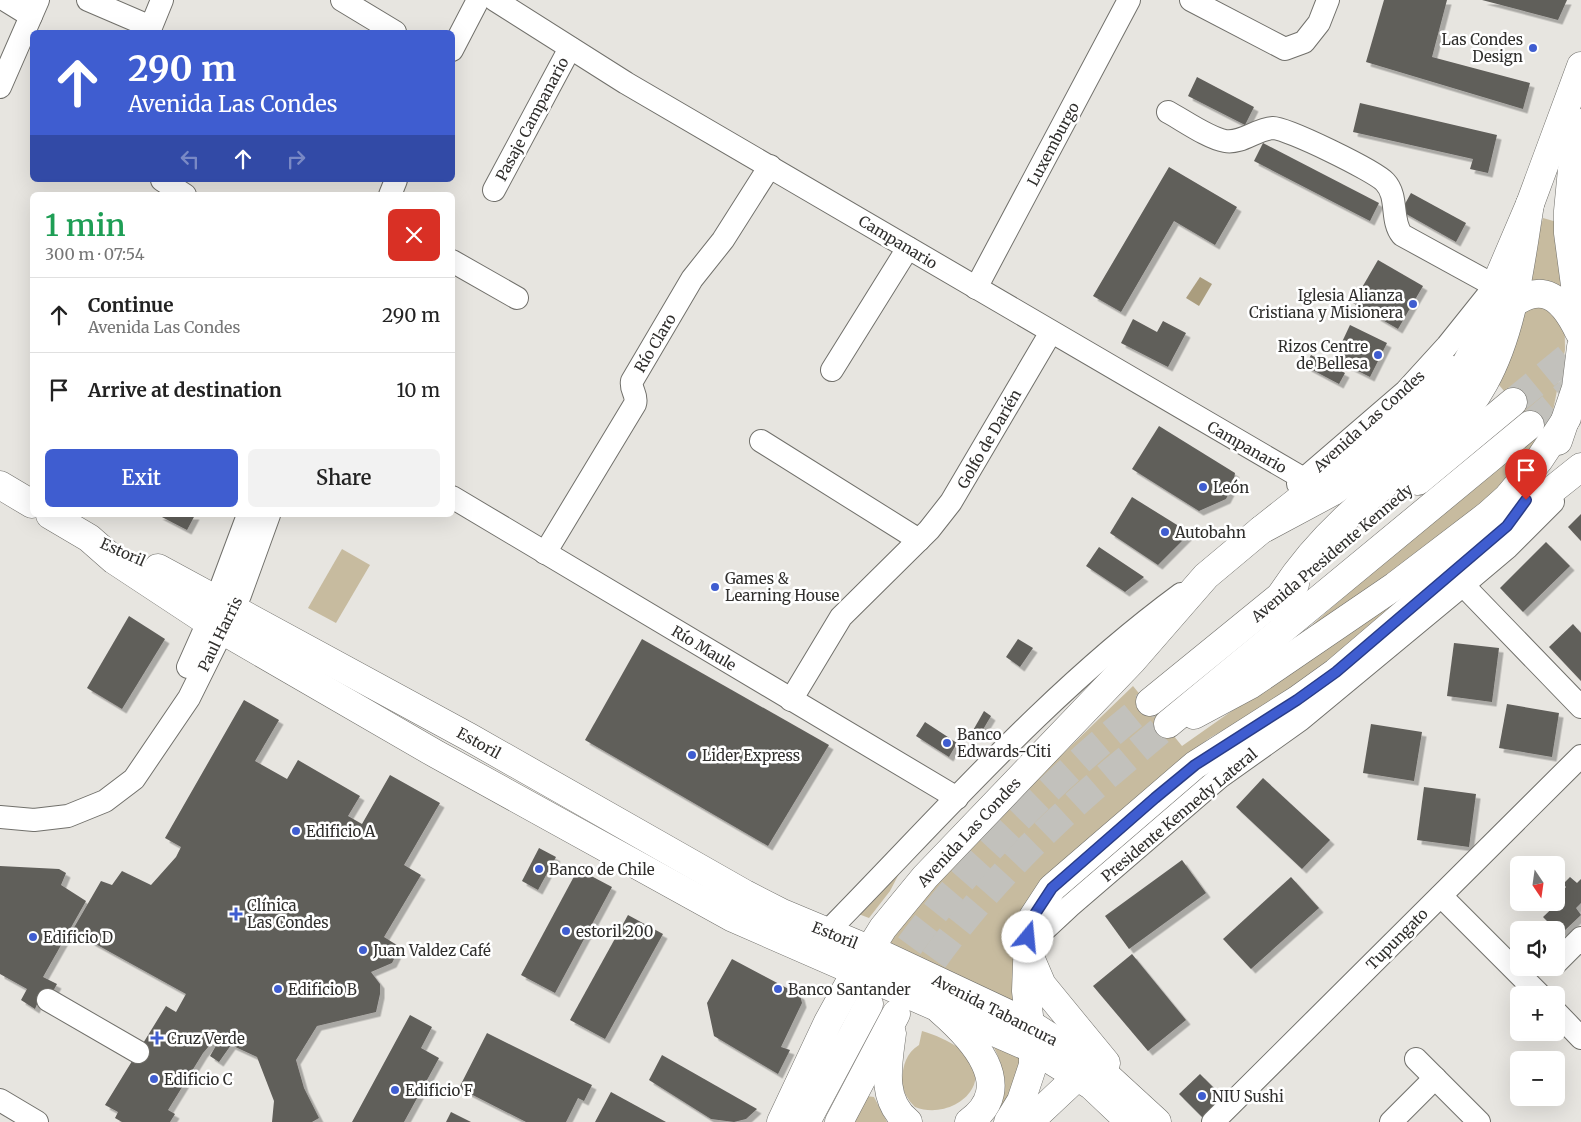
<!DOCTYPE html>
<meta charset="utf-8">
<style>
body{margin:0;font-family:Merriweather,serif;background:#f2f2f2;color:#222;height:100vh;display:flex;flex-direction:column;font-size:19px;white-space:nowrap}
*{box-sizing:border-box;margin:0}
p{font-size:16px;color:#767676}
.icon{flex:none;width:28px;height:28px;fill:none;stroke:currentColor;stroke-width:2;stroke-linecap:round;stroke-linejoin:round}
.map{position:relative;flex:1;overflow:hidden}
.side{position:absolute;left:30px;top:192px;width:425px;height:325px;display:flex;flex-direction:column;background:#fff;border-radius:8px;box-shadow:0 5px 20px #0002}
.side>*{flex:none}
.hud{position:absolute;left:30px;top:30px;width:425px;height:152px;border-radius:8px;box-shadow:0 5px 20px #0002;background:#3f5dd0;color:#fff;overflow:hidden}
.needle{width:32px;rotate:167deg}
.buttons{position:absolute;left:1510px;top:856px;display:grid;gap:10px}
.buttons a{display:grid;place-items:center;width:55px;height:55px;border-radius:8px;background:#fff;box-shadow:0 5px 20px #0002;font-size:25px}
.pin{position:absolute;display:grid;place-items:center;width:42px;height:42px;color:#fff;margin:-51px -21px;border-radius:50% 50% 50% 0;rotate:-45deg;box-shadow:0 0 5px #0007}
.pin .icon{rotate:45deg}
.me{position:absolute;width:55px;margin:-28px;rotate:17deg;stroke-linejoin:round;filter:drop-shadow(0 0 4px #0008)}
.turn{display:flex;align-items:center;gap:18px;height:105px;padding:0 15px;font-size:22px}
.turn .icon{width:65px;height:65px;stroke-width:2.5}
.turn b{display:block;font-size:35px;line-height:42px}
.lanes{display:flex;align-items:center;height:48px;padding:0 15px;background:#0003;justify-content:center;gap:25px;direction:ltr}
.lanes .off{opacity:.35}
.round{display:grid;place-items:center;flex:none;width:52px;height:52px;border-radius:8px;background:#f2f2f2}
.headline{display:flex;align-items:center;justify-content:space-between;height:85px;padding:0 15px}
h1{font-size:30px;font-weight:600;line-height:38px;color:#1e9e55}
.primary-button{display:flex;gap:10px;margin-top:auto;padding:10px 15px}
.primary-button a{flex:1;height:58px;border-radius:8px;background:#3f5dd0;color:#fff;font-size:20px;font-weight:600;line-height:58px;text-align:center}
.primary-button a+a{background:#f2f2f2;color:#222}
ul{padding:0;list-style:none}
li{display:flex;align-items:center;gap:15px;height:75px;padding:0 15px;border-top:1px solid #e0e0e0}
li div{flex:1}
li b{display:block;font-size:19px}
li em{font-style:normal}
.map>svg:first-child{display:block}
</style>
<div class="map">
<svg width="1581" height="1122" viewBox="0 0 1581 1122">
<defs>
<filter id="shadow"><feDropShadow dx="4.5" dy="4.5" stdDeviation="0" flood-color="#0004"/></filter>
</defs>
<rect width="100%" height="100%" fill="#e7e5e0"/>
<g fill="#c7bb9f">
<polygon points="1543,218 1557,222 1564,283 1565,350 1550,426 1481,510 1315,628 1312,626 1313,624 1536,429 1499,385"/>
<polygon points="342,549 370,565 336,623 308,608"/>
<polygon points="1437,567 1318,672 1272,703 1211,737 1184,757 1023,912 1014,941 1013,983 1017,1008 884,944 926,886 1133,686 1182,746"/>
<polygon points="903,866 890,891 869,918 856,913"/>
<path d="M922 1031C935 1035 948 1040 960 1049 1001 1081 953 1122 915 1107 908 1100 902 1091 902 1080 903 1065 906 1053 919 1045Z"/>
<path d="M989 1038 1024 1053 1011 1100 994 1117C1006 1083 1007 1070 989 1038Z"/>
<polygon points="866,1096 874,1097 887,1122 853,1122"/>
</g>
<polygon fill="#aa9d7e" points="1200,277 1212,284 1199,306 1186,298"/>
<g fill="#605e5a" filter="url(#shadow)">
<polygon points="1384,0 1447,0 1432,57 1530,83 1523,109 1366,62"/>
<polygon points="1482,0 1567,0 1558,20"/>
<polygon points="1197,77 1254,107 1245,125 1188,96"/>
<polygon points="1360,103 1497,135 1488,173 1470,169 1473,159 1353,132"/>
<polygon points="1263,143 1379,203 1370,221 1254,161"/>
<polygon points="1169,167 1237,207 1215,245 1174,221 1121,312 1093,296"/>
<polygon points="1411,193 1466,223 1456,242 1401,211"/>
<polygon points="1378,260 1423,286 1398,329 1353,303"/>
<polygon points="1133,319 1157,332 1163,321 1186,333 1168,367 1121,343"/>
<polygon points="1350,325 1387,343 1370,377 1334,359"/>
<polygon points="1311,355 1345,373 1339,384 1305,366"/>
<polygon points="1159,426 1235,473 1233,485 1226,499 1199,511 1132,469"/>
<polygon points="1132,497 1190,533 1158,565 1110,533"/>
<polygon points="1581,514 1581,541 1568,527"/>
<polygon points="158,515 195,515 187,530"/>
<polygon points="1546,542 1570,566 1523,612 1500,588"/>
<polygon points="1099,547 1144,577 1125,592 1086,566"/>
<polygon points="129,616 165,639 122,709 87,688"/>
<polygon points="1573,624 1581,633 1581,681 1549,647"/>
<polygon points="642,639 829,745 768,846 585,740"/>
<polygon points="1018,639 1033,648 1020,667 1006,657"/>
<polygon points="1454,643 1499,648 1492,702 1447,696"/>
<polygon points="244,700 279,720 255,761 287,779 298,760 360,796 348,816 362,824 390,775 440,803 404,865 421,875 384,937 400,947 392,963 371,972 380,984 380,994 376,1012 317,1026 296,1060 304,1088 319,1118 312,1122 272,1122 274,1101 257,1057 231,1045 219,1062 210,1056 220,1039 217,1037 203,1053 168,1110 175,1114 170,1122 122,1122 115,1118 118,1112 105,1105 166,1006 176,1012 186,994 72,931 101,881 112,885 122,871 151,885 176,857 181,847 165,838"/>
<polygon points="1507,704 1559,713 1552,757 1499,748"/>
<polygon points="984,711 991,716 978,738 971,734"/>
<polygon points="925,722 957,743 949,757 916,736"/>
<polygon points="1371,724 1422,732 1414,781 1363,773"/>
<polygon points="1263,778 1330,840 1302,869 1236,807"/>
<polygon points="1424,787 1476,794 1469,847 1417,840"/>
<polygon points="539,848 556,857 538,890 522,881"/>
<polygon points="1182,860 1206,893 1129,949 1105,916"/>
<polygon points="0,866 59,869 66,873 61,885 86,901 43,977 57,984 46,1004 39,999 35,1009 21,1000 27,989 0,974"/>
<polygon points="578,869 612,887 555,993 521,975"/>
<polygon points="1291,877 1319,908 1251,969 1223,939"/>
<polygon points="1570,877 1577,883 1581,879 1581,903 1576,908 1581,915 1562,933 1557,927 1555,929 1543,917 1565,896 1561,892 1566,887 1563,884"/>
<polygon points="628,915 663,934 605,1039 570,1020"/>
<polygon points="1132,954 1186,1020 1148,1051 1093,986"/>
<polygon points="732,959 800,995 802,1003 781,1047 790,1050 778,1074 714,1036 707,1003"/>
<polygon points="410,1015 432,1027 421,1048 439,1058 404,1122 352,1122"/>
<polygon points="487,1033 592,1085 584,1101 578,1098 566,1122 526,1122 459,1088"/>
<polygon points="662,1055 757,1109 746,1119 734,1122 711,1119 649,1080"/>
<polygon points="1200,1074 1224,1098 1203,1118 1179,1094"/>
<polygon points="611,1092 666,1122 595,1122"/>
<polygon points="451,1112 471,1122 446,1122"/>
</g>
<g fill="none" stroke-linecap="round" stroke-linejoin="round">
<g stroke="#c2c1bc" stroke-width="28" stroke-dasharray="28 14" stroke-linecap="butt">
<polyline points="1513,402 1581,346"/>
<polyline points="1530,425 1581,382"/>
<path d="M885 980C958 873 1048 783 1150 702"/>
<path d="M910 994C955 925 1011 862 1072 807 1103 778 1136 752 1168 724"/>
</g>
<defs>
<g id="minor">
<polyline points="5,0 31,16"/>
<polyline points="88,0 151,27 162,0"/>
<polyline points="342,0 395,32"/>
<polyline points="495,0 626,83 1304,479"/>
<polyline points="1191,0 1285,49 1304,42 1319,23 1328,0"/>
<polyline points="452,50 478,0"/>
<polyline points="0,87 38,0"/>
<path d="M1168 112C1183 120 1208 138 1225 141 1242 144 1256 129 1273 128 1287 128 1375 171 1385 182 1399 197 1390 220 1402 235L1495 286 1447 346 1406 391 1298 484"/>
<polyline points="162,180 185,195"/>
<polyline points="494,190 570,48"/>
<polyline points="390,195 396,180"/>
<polyline points="452,261 517,298"/>
<polyline points="976,288 1129,0"/>
<polyline points="832,370 908,248"/>
<polyline points="761,441 919,540"/>
<polyline points="452,497 957,798"/>
<path d="M545 553 635 404C638 395 630 390 632 381L692 279 723 240 770 166"/>
<polyline points="1463,585 1581,707"/>
<polyline points="188,667 208,622 248,515"/>
<polyline points="791,700 841,617 929,530 951,502 1051,332"/>
<polyline points="0,817 34,820 68,816 105,801 134,779 189,698 240,595 269,515"/>
<polyline points="1441,896 1540,995"/>
<path d="M828 931C942 815 1049 691 1181 594"/>
<polyline points="1027,946 1070,906 1220,777 1300,720 1463,585 1508,547 1553,502"/>
<polyline points="1556,963 1581,938"/>
<polyline points="48,1000 138,1052"/>
<polyline points="1556,1012 1581,1038"/>
<polyline points="1416,1059 1479,1122"/>
<polyline points="0,1100 37,1122"/>
<polyline points="1213,1122 1581,756"/>
<polyline points="1391,1122 1435,1078"/>
</g>
<g id="major">
<polyline points="1581,123 1573,159 1568,211 1568,233 1581,330"/>
<path d="M1498 316C1535 281 1558 288 1579 332"/>
<polyline points="1558,441 1576,388 1581,347"/>
<polyline points="0,485 32,504"/>
<polyline points="50,515 89,538 114,560 208,622 436,754 733,918 1033,1049 1092,1086 1130,1122"/>
<polyline points="158,568 469,737 745,894 782,913 885,956 1030,1024 1097,1067 1157,1122"/>
<polyline points="1030,957 1042,985 1106,1063"/>
<polyline points="781,1122 828,1022 855,973 883,928 925,877 1132,661 1206,576 1261,530 1332,492 1399,445 1428,420 1451,392 1476,345 1495,286 1530,204 1581,66"/>
<polyline points="1008,1122 1021,1101 1033,1065 1033,1049 1026,991 1028,937 1033,917 1052,888 1195,765 1297,700 1336,672 1507,526 1581,467"/>
<polyline points="1029,1122 1078,1076"/>
</g>
<g id="highway">
<polyline points="1418,481 1513,402"/>
<polyline points="1261,530 1376,439 1448,369"/>
<path d="M1281 595C1306 556 1337 524 1372 495 1412 461 1459 430 1484 383 1514 329 1520 264 1530 204"/>
<polyline points="1150,702 1295,584"/>
<polyline points="1194,715 1250,685 1395,586 1488,515 1507,498 1539,460 1567,418"/>
<polyline points="1168,724 1530,425"/>
<path d="M940 1010C971 1037 1019 1086 969 1122"/>
<path d="M892 1033C888 1064 880 1100 908 1122"/>
<polyline points="806,1122 869,1004"/>
<polyline points="839,1122 896,1014"/>
</g>
</defs>
<use href="#minor" stroke="#71706b" stroke-width="24"/>
<use href="#major" stroke="#71706b" stroke-width="29"/>
<use href="#highway" stroke="#71706b" stroke-width="29"/>
<use href="#minor" stroke="#fff" stroke-width="22"/>
<use href="#major" stroke="#fff" stroke-width="28"/>
<use href="#highway" stroke="#fff" stroke-width="28"/>
</g>
<g fill="none" stroke-linecap="round" stroke-linejoin="round">
<defs>
<polyline id="route" points="1028,937 1033,917 1052,888 1155,798 1195,765 1297,700 1336,672 1507,526 1526,500"/>
</defs>
<use href="#route" stroke="#293c87" stroke-width="12"/>
<use href="#route" stroke="#3f5dd0" stroke-width="9"/>
</g>
<g fill="#3f5dd0" stroke="#fff" stroke-width="2">
<circle cx="1533" cy="48" r="5"/>
<circle cx="1413" cy="304" r="5"/>
<circle cx="1378" cy="355" r="5"/>
<circle cx="1203" cy="487" r="5"/>
<circle cx="1165" cy="532" r="5"/>
<circle cx="715" cy="587" r="5"/>
<circle cx="947" cy="743" r="5"/>
<circle cx="692" cy="755" r="5"/>
<circle cx="296" cy="831" r="5"/>
<circle cx="539" cy="869" r="5"/>
<path d="M233.5 906.5h5v5h5v5h-5v5h-5v-5h-5v-5h5z"/>
<circle cx="566" cy="931" r="5"/>
<circle cx="33" cy="937" r="5"/>
<circle cx="363" cy="950" r="5"/>
<circle cx="278" cy="989" r="5"/>
<circle cx="778" cy="989" r="5"/>
<path d="M154.5 1030.5h5v5h5v5h-5v5h-5v-5h-5v-5h5z"/>
<circle cx="154" cy="1079" r="5"/>
<circle cx="395" cy="1090" r="5"/>
<circle cx="1202" cy="1096" r="5"/>
</g>
<g text-anchor="middle" dominant-baseline="central" stroke-width="5" stroke-linejoin="round" paint-order="stroke">
<g font-size="15" fill="#302f2d" stroke="#fff" text-anchor="start">
<text x="1523" y="39" text-anchor="end">Las Condes<tspan x="1523" dy="17">Design</tspan></text>
<text x="1403" y="295" text-anchor="end">Iglesia Alianza<tspan x="1403" dy="17">Cristiana y Misionera</tspan></text>
<text x="1368" y="346" text-anchor="end">Rizos Centre<tspan x="1368" dy="17">de Bellesa</tspan></text>
<text x="1213" y="487">León</text>
<text x="1175" y="532">Autobahn</text>
<text x="725" y="578">Games &amp;<tspan x="725" dy="17">Learning House</tspan></text>
<text x="957" y="734">Banco<tspan x="957" dy="17">Edwards-Citi</tspan></text>
<text x="702" y="755">Lider Express</text>
<text x="306" y="831">Edificio A</text>
<text x="549" y="869">Banco de Chile</text>
<text x="247" y="905">Clínica<tspan x="247" dy="17">Las Condes</tspan></text>
<text x="576" y="931">estoril 200</text>
<text x="43" y="937">Edificio D</text>
<text x="373" y="950">Juan Valdez Café</text>
<text x="288" y="989">Edificio B</text>
<text x="788" y="989">Banco Santander</text>
<text x="167" y="1038">Cruz Verde</text>
<text x="164" y="1079">Edificio C</text>
<text x="405" y="1090">Edificio F</text>
<text x="1212" y="1096">NIU Sushi</text>
</g>
<g font-size="15" fill="#302f2d" stroke="#fff">
<text transform="translate(532 119) rotate(-62)">Pasaje Campanario</text>
<text transform="translate(1053 144) rotate(-62)">Luxemburgo</text>
<text transform="translate(898 242) rotate(31)">Campanario</text>
<text transform="translate(655 343) rotate(-59)">Río Claro</text>
<text transform="translate(1369 421) rotate(-42)">Avenida Las Condes</text>
<text transform="translate(989 439) rotate(-60)">Golfo de Darién</text>
<text transform="translate(1247 447) rotate(30)">Campanario</text>
<text transform="translate(123 552) rotate(24)">Estoril</text>
<text transform="translate(1332 553) rotate(-40)">Avenida Presidente Kennedy</text>
<text transform="translate(220 634) rotate(-64)">Paul Harris</text>
<text transform="translate(704 648) rotate(31)">Río Maule</text>
<text transform="translate(479 743) rotate(29)">Estoril</text>
<text transform="translate(1179 815) rotate(-40)">Presidente Kennedy Lateral</text>
<text transform="translate(969 832) rotate(-47)">Avenida Las Condes</text>
<text transform="translate(835 935) rotate(22)">Estoril</text>
<text transform="translate(1397 939) rotate(-45)">Tupungato</text>
<text transform="translate(995 1010) rotate(27)">Avenida Tabancura</text>
</g>
</g>
</svg>
<div class="buttons">
<a><svg class="needle" viewBox="-14 -14 28 28"><path d="M0-13l5 13h-10z" fill="#e53935"/><path d="M0 13l5-13h-10z" fill="#767676"/></svg></a>
<a><svg class="icon" aria-label="sound" viewBox="0 0 24 24"><path d="M4 9h4l5-4v14l-5-4H4zM17 9q2 3 0 6"/></svg></a>
<a>+</a>
<a>−</a>
</div>
<div class="pin" style="left:1526px;top:500px;background:#d93025"><svg class="icon" aria-label="arrive" viewBox="0 0 24 24"><path d="M6 21V4h12l-3 4 3 4H6"/></svg></div>
<svg class="me" style="left:1028px;top:937px" viewBox="-20 -20 40 40"><circle r="19" fill="#fff"/><path d="M0-13L10 11 0 6-10 11z" fill="#3f5dd0"/></svg>
<div class="hud">
<div class="turn"><svg class="icon" aria-label="ahead" viewBox="0 0 24 24"><path d="M12 20V5M6 11l6-6 6 6"/></svg><div><b>290 m</b>Avenida Las Condes</div></div>
<div class="lanes"><svg class="icon off" aria-label="left" viewBox="0 0 24 24"><path d="M17 20v-9H6M10 6l-5 5 5 5"/></svg><svg class="icon" aria-label="ahead" viewBox="0 0 24 24"><path d="M12 20V5M6 11l6-6 6 6"/></svg><svg class="icon off" aria-label="right" viewBox="0 0 24 24"><path d="M7 20v-9h11M14 6l5 5-5 5"/></svg></div>
</div>
<section class="side">
<div class="headline"><div><h1>1 min</h1><p>300 m · 07:54</p></div><a class="round" style="background:#d93025;color:#fff"><svg class="icon" aria-label="close" viewBox="0 0 24 24"><path d="M6 6l12 12M18 6L6 18"/></svg></a></div>
<ul>
<li><svg class="icon" aria-label="ahead" viewBox="0 0 24 24"><path d="M12 20V5M6 11l6-6 6 6"/></svg><div><b>Continue</b><p>Avenida Las Condes</p></div><em>290 m</em></li>
<li><svg class="icon" aria-label="arrive" viewBox="0 0 24 24"><path d="M6 21V4h12l-3 4 3 4H6"/></svg><div><b>Arrive at destination</b></div><em>10 m</em></li>
</ul>
<div class="primary-button"><a>Exit</a><a>Share</a></div>
</section>
</div>
